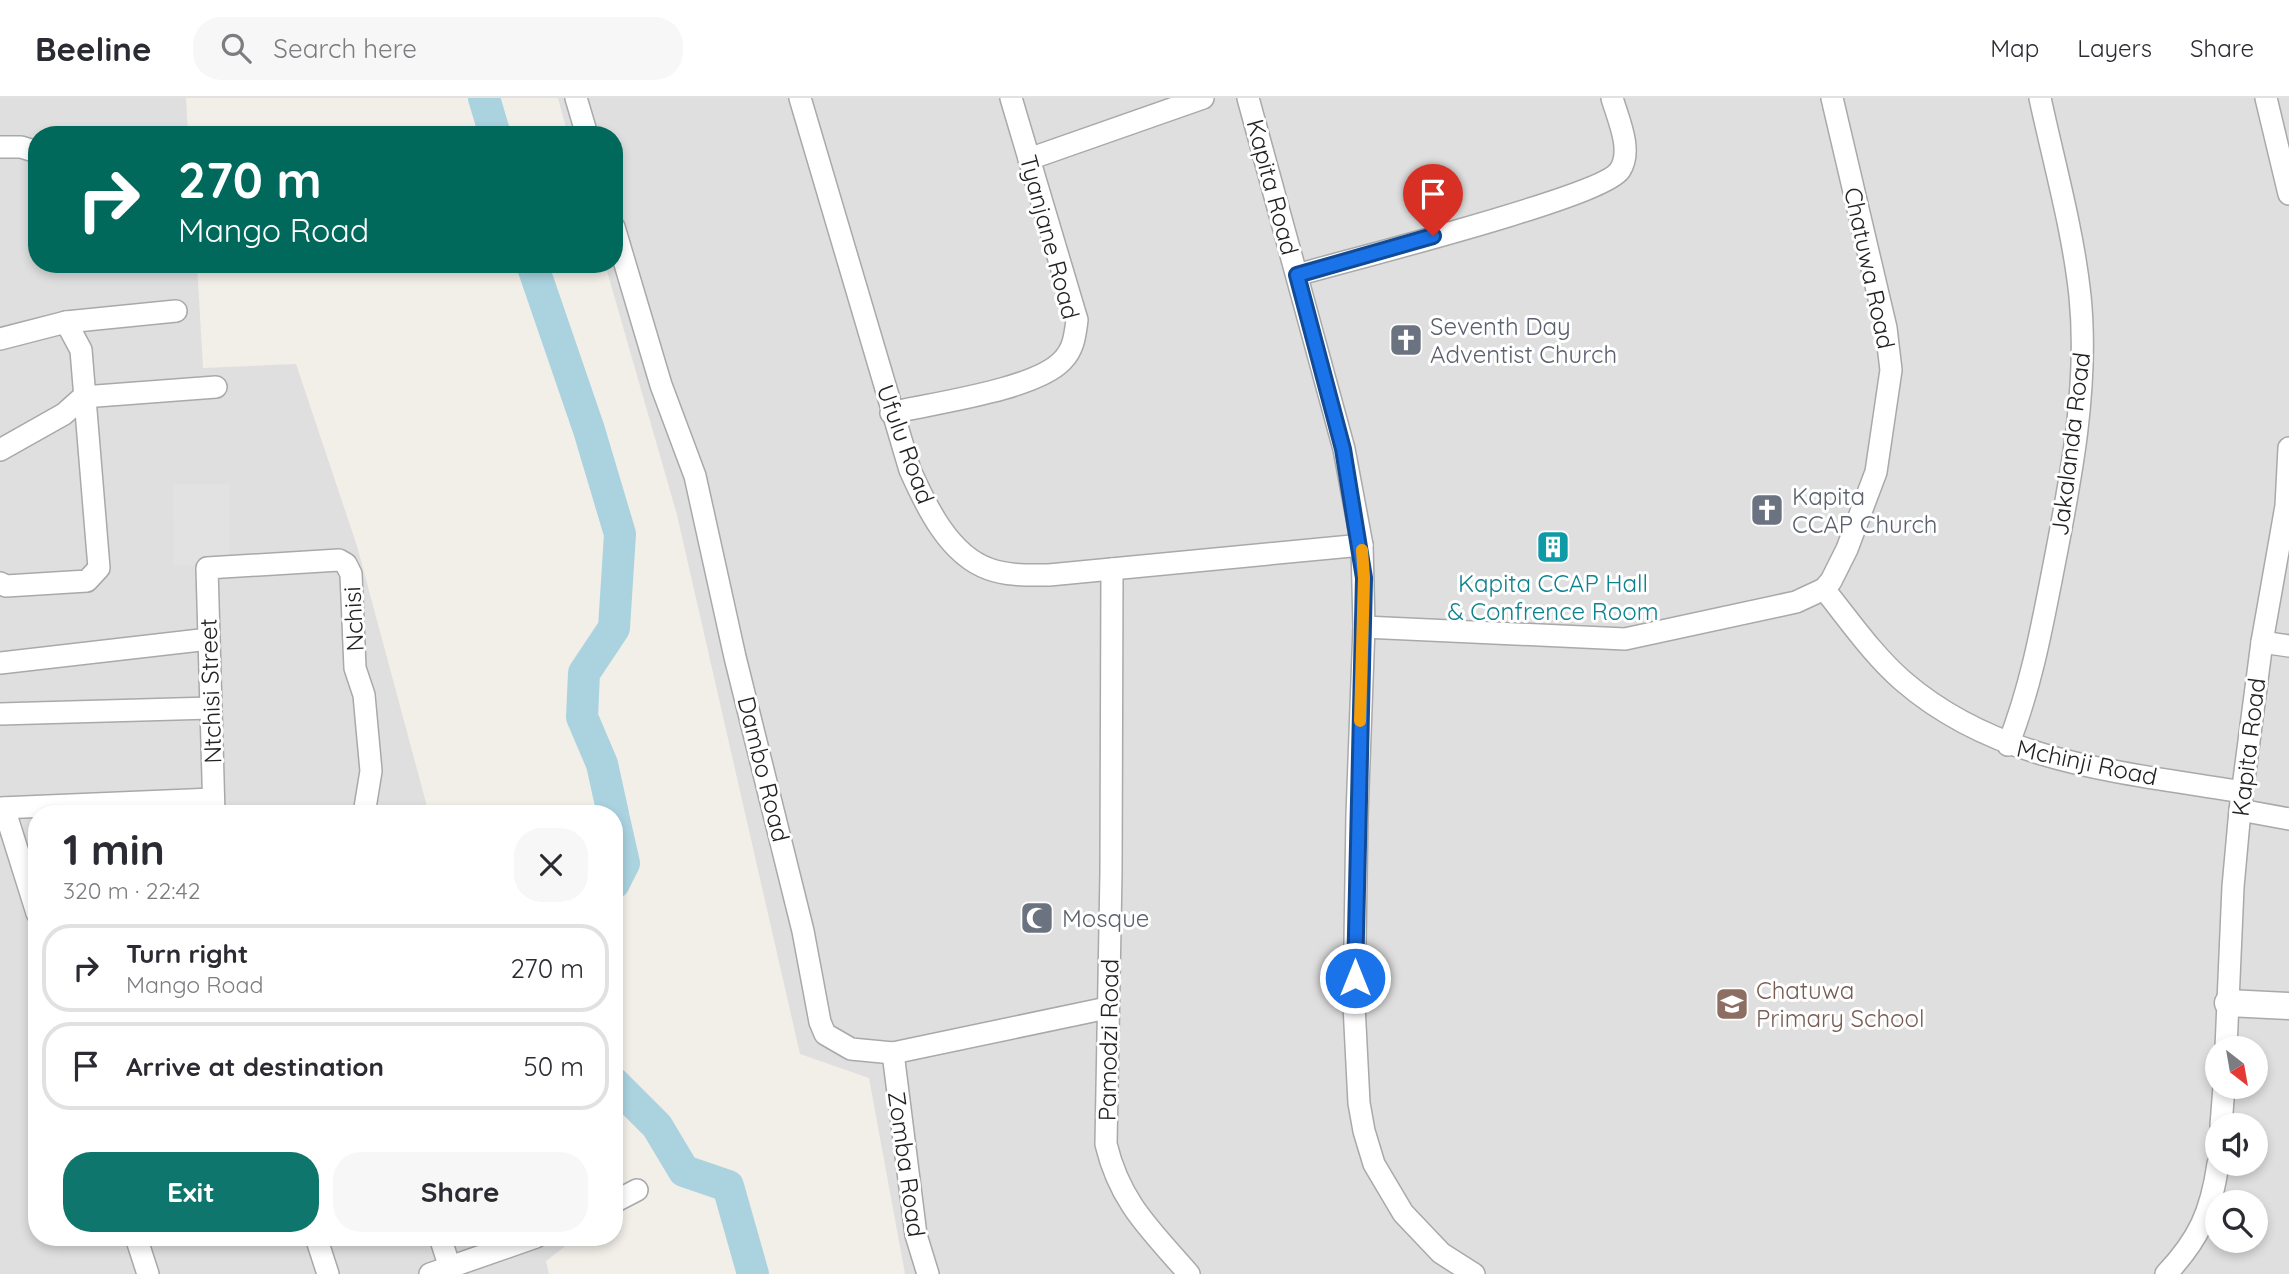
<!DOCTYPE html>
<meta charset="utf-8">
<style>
body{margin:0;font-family:Quicksand,sans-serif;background:#f7f7f7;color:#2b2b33;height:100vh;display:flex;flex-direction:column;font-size:26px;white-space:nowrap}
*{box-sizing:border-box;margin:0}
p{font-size:23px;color:#7c7c81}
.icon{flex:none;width:38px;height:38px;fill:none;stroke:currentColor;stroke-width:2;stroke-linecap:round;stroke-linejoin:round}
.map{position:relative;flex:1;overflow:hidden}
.drawer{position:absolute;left:28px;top:707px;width:595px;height:441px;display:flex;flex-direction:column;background:#fff;border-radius:28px;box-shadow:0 4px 10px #0003}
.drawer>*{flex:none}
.top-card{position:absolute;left:28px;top:28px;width:595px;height:147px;border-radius:28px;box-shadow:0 4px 10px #0003;background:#00695c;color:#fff;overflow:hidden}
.needle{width:46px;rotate:149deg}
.controls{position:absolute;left:2205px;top:938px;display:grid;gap:14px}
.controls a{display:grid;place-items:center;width:63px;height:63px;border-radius:50%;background:#fff;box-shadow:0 4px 10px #0003;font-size:35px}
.pin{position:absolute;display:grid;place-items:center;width:60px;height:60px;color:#fff;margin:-72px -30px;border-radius:50% 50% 50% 0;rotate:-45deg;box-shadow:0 0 7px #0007}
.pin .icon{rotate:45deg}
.me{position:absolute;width:77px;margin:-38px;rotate:0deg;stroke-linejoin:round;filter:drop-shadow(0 0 5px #0008)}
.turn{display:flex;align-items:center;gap:24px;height:147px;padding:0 35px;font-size:32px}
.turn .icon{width:91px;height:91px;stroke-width:2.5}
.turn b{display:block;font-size:49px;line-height:60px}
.round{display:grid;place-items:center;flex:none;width:74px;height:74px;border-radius:28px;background:#f7f7f7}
.overview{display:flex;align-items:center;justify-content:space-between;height:119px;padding:0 35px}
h1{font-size:42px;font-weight:700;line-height:52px}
.primary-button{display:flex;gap:14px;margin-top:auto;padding:14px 35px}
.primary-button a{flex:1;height:80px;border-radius:28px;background:#0f766e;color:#fff;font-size:28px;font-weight:700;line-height:80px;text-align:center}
.primary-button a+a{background:#f7f7f7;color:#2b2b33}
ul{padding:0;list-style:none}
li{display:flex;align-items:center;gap:21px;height:88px;margin:0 14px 10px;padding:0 21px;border:4px solid #e1e1e2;border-radius:28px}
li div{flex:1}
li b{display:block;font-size:26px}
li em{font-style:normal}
header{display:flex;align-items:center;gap:42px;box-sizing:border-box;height:98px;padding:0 35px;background:#fff;border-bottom:2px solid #e1e1e2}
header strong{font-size:33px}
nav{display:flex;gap:38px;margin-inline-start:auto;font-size:24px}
.search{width:490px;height:63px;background:#f7f7f7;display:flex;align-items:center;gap:18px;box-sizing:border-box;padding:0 24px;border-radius:28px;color:#7c7c81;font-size:26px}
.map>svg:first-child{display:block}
</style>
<header>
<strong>Beeline</strong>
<div class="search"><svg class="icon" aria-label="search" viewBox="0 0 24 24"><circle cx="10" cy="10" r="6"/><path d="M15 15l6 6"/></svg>Search here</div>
<nav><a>Map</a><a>Layers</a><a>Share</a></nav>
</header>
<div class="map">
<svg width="2289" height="1176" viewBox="0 0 2289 1176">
<rect width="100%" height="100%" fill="#f2efe9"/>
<g fill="#e0dfdf" fill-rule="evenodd">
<polygon points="0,0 186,0 188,37 37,37 37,166 197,166 203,270 296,266 357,448 429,716 37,716 37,1139 577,1139 546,1163 549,1176 0,1176"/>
<path d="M558 0H2289V1176H905L869 980 800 956 677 417 605 166H614V37H568ZM2217 950H2256V989H2217ZM2217 1027H2256V1066H2217ZM2217 1104H2256V1143H2217Z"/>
</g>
<polygon fill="#e2e2e2" points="173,386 229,386 230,467 174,468"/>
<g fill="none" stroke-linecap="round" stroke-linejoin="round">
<g stroke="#aad3df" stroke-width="32">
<polyline points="484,0 495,37"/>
<polyline points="532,166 589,332 620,436 614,530 584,575 582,619 602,666 613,716"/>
<polyline points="614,721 624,765 614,785"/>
<polyline points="614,985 657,1028 684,1073 728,1088 753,1176"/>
</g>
<defs>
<g id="minor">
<polyline points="576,0 587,37"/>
<path d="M800 0 910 372C926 408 949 457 989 471 1008 478 1029 477 1049 477L1362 447"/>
<polyline points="1248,0 1344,351 1362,447 1364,529 1357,717 1354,907 1359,1005 1364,1033 1374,1066 1403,1115 1441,1155 1474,1176"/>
<polyline points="2266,0 2289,96"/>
<polyline points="0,49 21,49 37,54"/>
<polyline points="1029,61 1203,0"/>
<polyline points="614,129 661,287 695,378 735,559 803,833 820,924 825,936 851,951 893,955 1107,910"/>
<path d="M1297 177C1344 163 1603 99 1620 72 1633 52 1618 21 1612 0"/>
<polyline points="66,224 176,213"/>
<polyline points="0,241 66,224 81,252 99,470 87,483 6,488 0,485"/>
<path d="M891 315C933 305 1034 292 1062 263 1074 251 1075 237 1077 222L1011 0"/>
<polyline points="0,352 64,316 83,299 216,289"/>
<path d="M1112 471 1111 774 1106 1046C1120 1105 1151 1132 1189 1176"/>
<path d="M1824 491C1849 522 1873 557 1903 583 1999 666 2123 674 2242 694"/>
<polyline points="1364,529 1625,541 1796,504 1824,491 1831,483 1847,451 1876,374 1891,272 1886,230 1832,0"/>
<polyline points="2262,544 2289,548"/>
<polyline points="0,565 209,541"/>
<polyline points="0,616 211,610"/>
<path d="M2008 647C2031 589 2042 529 2054 467 2071 380 2089 287 2080 198 2073 132 2054 65 2040 0"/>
<polyline points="0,710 213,701"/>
<polyline points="4,710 37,815"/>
<polyline points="2240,712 2289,721"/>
<polyline points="214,716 207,470 339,462 346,466 351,476 355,570 364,597 371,673 364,716"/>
<polyline points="2226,950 2233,789 2240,712 2262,544 2286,408 2289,350"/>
<polyline points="893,955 916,1137 928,1176"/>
<polyline points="2221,1027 2224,989"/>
<polyline points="614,1104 637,1092"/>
<polyline points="136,1139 148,1176"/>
<polyline points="316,1139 328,1176"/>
<polyline points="440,1139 450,1170"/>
<polyline points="430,1176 536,1139"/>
<path d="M2166 1176C2199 1141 2211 1114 2218 1066"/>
</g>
<polyline id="tertiary" points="2228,905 2289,908"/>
</defs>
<use href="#minor" stroke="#a9a9a9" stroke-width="24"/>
<use href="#tertiary" stroke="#a9a9a9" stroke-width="29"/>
<use href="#minor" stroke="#fff" stroke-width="21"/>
<use href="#tertiary" stroke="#fff" stroke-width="26"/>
</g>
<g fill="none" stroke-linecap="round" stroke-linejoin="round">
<defs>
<polyline id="route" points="1355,880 1364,480 1343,351 1297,177 1433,138"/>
</defs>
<use href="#route" stroke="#114b97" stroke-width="18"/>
<use href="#route" stroke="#1a73e8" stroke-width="12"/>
<polyline stroke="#f59e0b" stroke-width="12" points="1360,623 1364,480 1362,452"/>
</g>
<defs>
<symbol id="church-square" viewBox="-11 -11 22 22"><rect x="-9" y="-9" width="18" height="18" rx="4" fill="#6b7280" stroke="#fff"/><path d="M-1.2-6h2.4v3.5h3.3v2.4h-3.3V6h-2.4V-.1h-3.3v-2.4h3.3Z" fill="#fff"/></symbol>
<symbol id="building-square" viewBox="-11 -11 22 22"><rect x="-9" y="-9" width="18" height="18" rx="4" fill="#0f9aa8" stroke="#fff"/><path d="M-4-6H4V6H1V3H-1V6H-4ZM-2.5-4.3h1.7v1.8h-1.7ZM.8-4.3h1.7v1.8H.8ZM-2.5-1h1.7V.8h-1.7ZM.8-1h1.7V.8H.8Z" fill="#fff"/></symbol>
<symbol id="mosque-square" viewBox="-11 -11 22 22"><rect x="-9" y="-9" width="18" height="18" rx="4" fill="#6b7280" stroke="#fff"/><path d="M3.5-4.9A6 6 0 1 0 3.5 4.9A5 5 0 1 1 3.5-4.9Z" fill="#fff"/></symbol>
<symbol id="school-square" viewBox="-11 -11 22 22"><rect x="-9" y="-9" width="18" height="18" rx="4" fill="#8d6e63" stroke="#fff"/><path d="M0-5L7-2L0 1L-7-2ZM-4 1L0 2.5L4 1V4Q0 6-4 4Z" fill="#fff"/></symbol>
</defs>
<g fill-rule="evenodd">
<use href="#church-square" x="1387" y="223" width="38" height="38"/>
<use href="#church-square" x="1748" y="393" width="38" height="38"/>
<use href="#building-square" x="1534" y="430" width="38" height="38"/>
<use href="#mosque-square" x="1018" y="801" width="38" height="38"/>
<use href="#school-square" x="1713" y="887" width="38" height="38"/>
</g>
<g text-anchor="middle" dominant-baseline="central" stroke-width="6" stroke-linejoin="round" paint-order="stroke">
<g font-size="24" fill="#222" stroke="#fff">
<text transform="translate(1273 89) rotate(75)">Kapita Road</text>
<text transform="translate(1050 139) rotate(75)">Tyanjane Road</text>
<text transform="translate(1870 170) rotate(78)">Chatuwa Road</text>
<text transform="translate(906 346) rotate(70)">Ufulu Road</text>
<text transform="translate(2070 346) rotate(-83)">Jakalanda Road</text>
<text transform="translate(353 521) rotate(-93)">Nchisi</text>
<text transform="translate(210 593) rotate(-92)">Ntchisi Street</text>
<text transform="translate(2248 649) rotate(-83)">Kapita Road</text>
<text transform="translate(2087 664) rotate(12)">Mchinji Road</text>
<text transform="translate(764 671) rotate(76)">Dambo Road</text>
<text transform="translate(1108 942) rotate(-89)">Pamodzi Road</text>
<text transform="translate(907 1066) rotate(82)">Zomba Road</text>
</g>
<g font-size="24" fill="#5b616d" stroke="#fff" text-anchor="start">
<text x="1430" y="228">Seventh Day<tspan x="1430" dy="28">Adventist Church</tspan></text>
<text x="1792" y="398">Kapita<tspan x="1792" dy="28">CCAP Church</tspan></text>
<text x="1062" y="820">Mosque</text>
</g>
<g font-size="24" fill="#0d838f" stroke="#fff">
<text x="1553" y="485">Kapita CCAP Hall<tspan x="1553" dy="28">&amp; Confrence Room</tspan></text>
</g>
<g font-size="24" fill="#785e54" stroke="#fff" text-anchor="start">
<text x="1756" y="892">Chatuwa<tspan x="1756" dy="28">Primary School</tspan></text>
</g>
</g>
</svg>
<div class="controls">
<a><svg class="needle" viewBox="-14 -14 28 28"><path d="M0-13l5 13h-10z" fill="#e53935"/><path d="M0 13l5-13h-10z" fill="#7c7c81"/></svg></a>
<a><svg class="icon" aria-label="sound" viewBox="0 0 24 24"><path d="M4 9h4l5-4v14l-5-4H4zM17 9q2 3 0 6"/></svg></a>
<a><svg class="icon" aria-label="search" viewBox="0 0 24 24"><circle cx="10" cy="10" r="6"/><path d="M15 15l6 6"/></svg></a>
</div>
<div class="pin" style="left:1433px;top:138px;background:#d93025"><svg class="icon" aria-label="arrive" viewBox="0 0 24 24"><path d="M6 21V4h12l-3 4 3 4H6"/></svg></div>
<svg class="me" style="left:1355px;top:880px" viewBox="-20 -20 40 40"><circle r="17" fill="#1a73e8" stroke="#fff" stroke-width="3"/><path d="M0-11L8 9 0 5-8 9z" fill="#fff"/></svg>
<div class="top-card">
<div class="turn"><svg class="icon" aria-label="right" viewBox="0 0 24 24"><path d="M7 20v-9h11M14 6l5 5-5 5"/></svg><div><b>270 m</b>Mango Road</div></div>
</div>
<section class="drawer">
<div class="overview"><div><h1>1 min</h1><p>320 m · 22:42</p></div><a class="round"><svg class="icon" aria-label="close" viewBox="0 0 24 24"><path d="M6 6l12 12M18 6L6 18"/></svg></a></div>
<ul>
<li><svg class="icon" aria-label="right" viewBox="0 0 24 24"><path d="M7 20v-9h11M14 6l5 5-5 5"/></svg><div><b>Turn right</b><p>Mango Road</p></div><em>270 m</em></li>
<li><svg class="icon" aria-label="arrive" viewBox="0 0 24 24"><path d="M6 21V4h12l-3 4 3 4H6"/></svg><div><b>Arrive at destination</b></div><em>50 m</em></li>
</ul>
<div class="primary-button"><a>Exit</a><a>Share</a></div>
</section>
</div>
